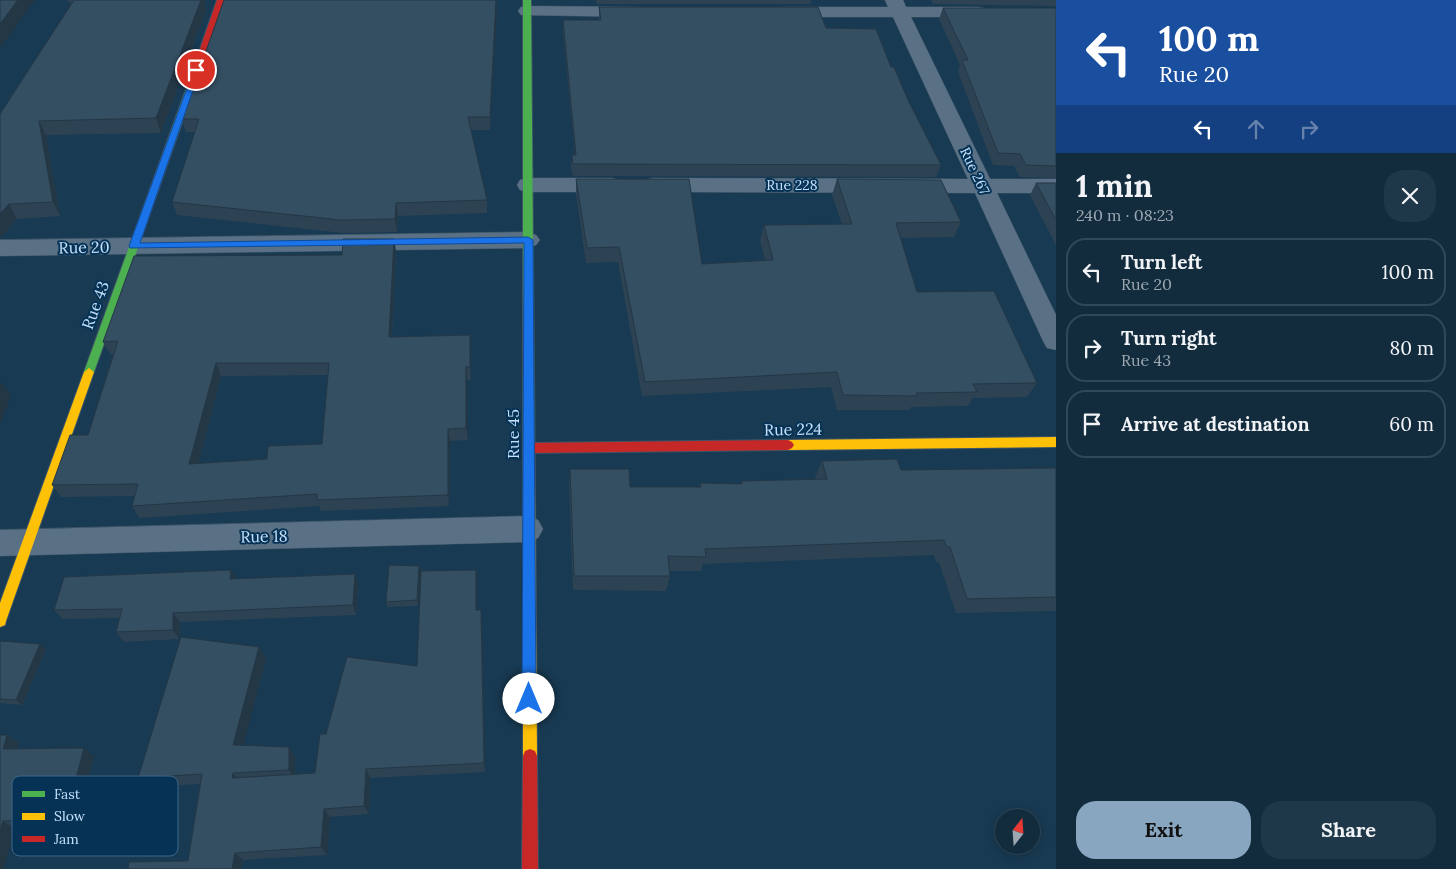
<!DOCTYPE html>
<meta charset="utf-8">
<style>
body{margin:0;font-family:Lora,serif;background:#1f3849;color:#f1f3f6;height:100vh;display:flex;flex-direction:column;font-size:19px;white-space:nowrap}
*{box-sizing:border-box;margin:0}
p{font-size:16px;color:#9ca7b0}
.icon{flex:none;width:28px;height:28px;fill:none;stroke:currentColor;stroke-width:2;stroke-linecap:round;stroke-linejoin:round}
.map{position:relative;flex:1;overflow:hidden}
.sheet{display:flex;flex-direction:column;background:#122c3e;width:400px}
.sheet>*{flex:none}
.hud{background:#1a4fa0;color:#fff;overflow:hidden}
.needle{width:32px;rotate:17deg}
.buttons{position:absolute;left:995px;top:809px;display:grid;gap:10px}
.buttons a{display:grid;place-items:center;width:45px;height:45px;border-radius:50%;background:#122c3e;box-shadow:0 2px 12px #0003,0 0 0 1px #314858;font-size:25px}
.pin{position:absolute;display:grid;place-items:center;width:42px;height:42px;color:#fff;margin:-21px;border:2px solid #fff;border-radius:50%;box-shadow:0 1px 5px #0007}
.me{position:absolute;width:55px;margin:-28px;rotate:0deg;stroke-linejoin:round;filter:drop-shadow(0 0 4px #0008)}
.turn{display:flex;align-items:center;gap:18px;height:105px;padding:0 20px;font-size:22px}
.turn .icon{width:65px;height:65px;stroke-width:2.5}
.turn b{display:block;font-size:35px;line-height:42px}
.lanes{display:flex;align-items:center;height:48px;padding:0 20px;background:#0003;justify-content:center;gap:25px;direction:ltr}
.lanes .off{opacity:.35}
.round{display:grid;place-items:center;flex:none;width:52px;height:52px;border-radius:20px;background:#1f3849}
.overview{display:flex;align-items:center;justify-content:space-between;height:85px;padding:0 20px}
h1{font-size:30px;font-weight:700;line-height:38px}
.cta{display:flex;gap:10px;margin-top:auto;padding:10px 20px}
.cta a{flex:1;height:58px;border-radius:20px;background:#88a6c0;color:#111;font-size:20px;font-weight:700;line-height:58px;text-align:center}
.cta a+a{background:#1f3849;color:#f1f3f6}
ul{padding:0;list-style:none}
li{display:flex;align-items:center;gap:15px;height:68px;margin:0 10px 8px;padding:0 10px;border:2px solid #314858;border-radius:20px}
li div{flex:1}
li b{display:block;font-size:19px}
li em{font-style:normal}
main{display:flex;flex:1;min-height:0}
.map>svg:first-child{display:block}
</style>
<main>
<div class="map">
<svg width="1056" height="869" viewBox="0 0 1056 869">
<rect width="100%" height="100%" fill="#183a52"/>
<g fill="none" stroke-linecap="round" stroke-linejoin="round">
<defs>
<g id="street">
<polygon points="885,0 903,0 906,7 978,7 984,8 987,12 984,16 978,17 911,17 990,179 1056,179 1056,193 997,193 1056,315 1056,350 1047,348 1043,341 975,193 653,192 645,190 642,185 645,180 653,178 968,179 893,17 784,17 778,16 775,12 778,8 784,7 888,7"/>
<polygon points="527,6 636,7 642,8 645,12 642,16 636,17 521,15 518,11 521,7"/>
<polygon points="528,178 612,178 620,180 623,185 620,190 612,192 528,192 520,190 517,185 520,180"/>
<polygon points="528,232 536,235 540,240 536,245 528,248 0,256 0,240"/>
<polygon points="528,516 538,520 543,529 538,538 528,542 0,556 0,530"/>
</g>
<g id="fast">
<polygon points="523,0 531,0 535,490 533,493 529,495 525,493 523,490"/>
<polygon points="194,67 201,69 94,372 89,376 85,375 84,372"/>
</g>
<g id="slow">
<polygon points="89,368 94,372 6,621 5,625 0,627 0,603 84,372"/>
<polygon points="1056,437 1056,447 788,450 784,448 782,445 784,442 788,440"/>
<polygon points="529,485 533,487 535,490 537,756 535,761 530,763 525,761 523,756 523,490 525,487"/>
</g>
<g id="jam">
<polygon points="217,0 225,0 201,69 194,71 193,69"/>
<polygon points="788,440 792,442 794,445 792,448 788,450 530,453 526,451 524,448 526,445 530,443"/>
<polygon points="530,749 535,751 537,756 538,869 522,869 523,756 525,751"/>
</g>
</defs>
<use href="#street" stroke="#3e5466" stroke-width="1"/>
<use href="#fast" stroke="#3e5466" stroke-width="2"/>
<use href="#slow" stroke="#3e5466" stroke-width="2"/>
<use href="#jam" stroke="#3e5466" stroke-width="2"/>
<use href="#street" fill="#5a7185" fill-rule="evenodd"/>
<use href="#fast" fill="#4caf50" fill-rule="evenodd"/>
<use href="#slow" fill="#ffc107" fill-rule="evenodd"/>
<use href="#jam" fill="#c62828" fill-rule="evenodd"/>
</g>
<g fill="#2d4354" fill-rule="evenodd">
<polygon points="66,0 204,0 206,10 161,133 46,135 60,216 17,219 0,238 0,114 72,4"/>
<polygon points="496,0 497,9 490,130 471,130 487,200 487,213 398,216 397,232 343,233 177,215 172,202 195,132 186,132 182,119"/>
<polygon points="596,0 811,0 810,4 597,4"/>
<polygon points="931,0 1056,0 1056,6 933,4"/>
<polygon points="599,7 826,28 891,67 941,165 936,177 573,176 571,167 572,155 575,155 563,32 563,20 599,20"/>
<polygon points="943,8 1056,8 1056,178 1020,177 1014,166 993,165 958,72 960,65 939,19"/>
<polygon points="576,179 702,264 765,260 760,240 764,225 842,224 832,195 837,179 961,222 954,237 900,238 917,292 1037,383 1027,397 973,398 968,406 911,407 909,410 837,410 831,387 642,396 618,262 586,263 576,194"/>
<polygon points="1036,183 1056,183 1056,245 1030,195"/>
<path d="M394 239 396 252 392 337 470 335 471 348V380H467L468 440 450 441 449 506 321 511 319 506 139 518 132 506 135 496 61 497 52 485 88 435 113 354H110L103 342 342 255ZM328 375 322 444 267 459 198 464 221 376Z"/>
<polygon points="822,461 901,470 1056,468 1056,611 956,613 939,562 936,562 934,555 703,564 701,571 670,571 670,576 666,591 573,590 569,484 570,469 630,487 699,487 700,483 741,484 742,481 816,479 815,477"/>
<polygon points="476,570 477,582 477,610 482,622 485,772 370,778 369,814 330,817 327,855 243,860 241,869 128,869 188,861 200,784 148,787 138,778 259,647 266,658 243,745 289,747 295,757 295,774 315,773 326,734 417,666"/>
<polygon points="421,571 418,606 387,607 386,602"/>
<polygon points="355,574 358,584 356,615 180,622 179,639 124,642 116,632 120,618 63,619 54,610 236,579"/>
<polygon points="0,642 46,649 22,705 0,703"/>
<polygon points="7,735 19,743 17,749 94,756 85,790 80,790 71,826 15,828 0,869"/>
</g>
<g fill="#243745">
<polygon points="18,0 35,0 0,48 0,24"/>
<polygon points="201,0 204,0 206,10 161,133 156,118"/>
<polygon points="496,0 497,9 490,130 490,117"/>
<polygon points="39,121 46,135 60,216 53,202"/>
<polygon points="396,203 398,216 397,232 395,219"/>
<polygon points="9,204 17,219 0,238 0,214"/>
<polygon points="394,239 396,252 391,350 389,337"/>
<polygon points="470,335 471,348 471,380 470,367"/>
<polygon points="216,363 221,376 195,476 189,464"/>
<polygon points="466,367 467,380 468,440 466,428"/>
<polygon points="1,382 11,396 0,424 0,386"/>
<polygon points="448,429 450,441 449,506 448,495"/>
<polygon points="419,566 421,571 418,606 417,600"/>
<polygon points="231,570 237,579 230,579"/>
<polygon points="476,570 477,582 477,622 476,610"/>
<polygon points="355,574 358,584 356,615 353,605"/>
<polygon points="481,610 482,622 485,772 484,763"/>
<polygon points="173,613 180,622 179,639 173,630"/>
<polygon points="40,644 46,649 22,705 16,700"/>
<polygon points="259,647 266,658 241,755 233,745"/>
<polygon points="7,735 19,743 15,757 3,749"/>
<polygon points="289,747 295,757 295,779 289,770"/>
<polygon points="84,748 94,756 85,790 75,782"/>
<polygon points="366,769 370,778 369,814 364,806"/>
<polygon points="233,773 240,782 232,778"/>
<polygon points="70,782 80,790 71,826 61,819"/>
<polygon points="324,809 330,817 327,855 321,847"/>
<polygon points="3,821 15,828 4,869 0,869 0,831"/>
<polygon points="235,853 243,860 241,869 232,869"/>
</g>
<g fill="#344e62" stroke="#243745" fill-rule="evenodd">
<polygon points="0,0 18,0 0,24"/>
<polygon points="74,0 201,0 156,118 39,121 53,202 9,204 0,214 0,114"/>
<polygon points="224,0 496,0 490,117 468,117 487,200 396,203 395,219 341,220 172,202 199,119 182,119"/>
<polygon points="599,7 818,7 826,28 876,29 891,67 894,67 908,100 941,165 573,164 572,155 576,155 563,20 601,20"/>
<polygon points="943,8 1056,8 1056,166 1026,165 1020,154 998,153 962,60 968,60"/>
<polygon points="576,179 689,179 702,264 773,260 764,225 852,224 837,179 941,180 961,222 896,223 917,292 994,291 1037,383 973,384 977,392 916,393 917,396 843,395 837,372 645,382 619,247 587,248"/>
<polygon points="1036,183 1056,183 1056,220"/>
<path d="M343 239H394L389 337 470 335V367H466V428L448 429V495L317 500V494L132 506 138 484 52 485 70 435H88L118 341 103 342 134 256 342 255ZM216 363H329L322 444 268 446 267 459 189 464Z"/>
<polygon points="897,459 901,470 1056,468 1056,597 967,599 950,547 947,547 944,540 705,549 706,557 668,556 670,576 574,576 570,469 629,469 630,487 701,487 700,483 742,484 742,481 827,479 822,461"/>
<polygon points="389,565 419,566 417,600 386,602"/>
<polygon points="231,570 230,579 355,574 353,605 173,613 173,630 116,632 122,609 54,610 64,577"/>
<polygon points="476,570 476,610 481,610 484,763 366,769 364,806 324,809 321,847 235,853 232,869 128,869 129,862 188,861 202,774 138,778 181,637 259,647 233,745 289,747 289,770 233,773 232,778 315,773 320,734 326,734 347,657 417,666 421,571"/>
<polygon points="1,641 40,644 16,700 0,699 0,642"/>
<polygon points="0,735 7,735 3,749 84,748 75,782 70,782 61,819 3,821 0,831"/>
</g>
<polygon fill="#1a73e8" stroke="#114b97" points="194,69 200,70 140,243 528,237 533,240 536,699 534,704 529,706 524,704 522,699 524,243 130,248 129,246"/>
<g text-anchor="middle" dominant-baseline="central" stroke-width="4" stroke-linejoin="round" paint-order="stroke">
<g font-size="14" fill="#c4e0fb" stroke="#063355">
<text transform="translate(975 171) rotate(65)">Rue 267</text>
<text x="792" y="185">Rue 228</text>
</g>
<g font-size="16" fill="#c4e0fb" stroke="#063355">
<text transform="translate(84 247) rotate(-1)">Rue 20</text>
<text transform="translate(95 305) rotate(-70)">Rue 43</text>
<text transform="translate(793 429) rotate(-1)">Rue 224</text>
<text transform="translate(513 434) rotate(-90)">Rue 45</text>
<text transform="translate(264 536) rotate(-1)">Rue 18</text>
</g>
</g>
<rect x="12" y="776" width="166" height="80" rx="8" fill="#063355" stroke="#3f6787" stroke-width="1"/>
<rect x="22" y="791" width="23" height="6" fill="#4caf50"/>
<rect x="22" y="813" width="23" height="7" fill="#ffc107"/>
<rect x="22" y="836" width="23" height="6" fill="#c62828"/>
<g font-size="14" fill="#c4e0fb">
<text x="54" y="799">Fast</text>
<text x="54" y="821">Slow</text>
<text x="54" y="844">Jam</text>
</g>
</svg>
<div class="buttons">
<a><svg class="needle" viewBox="-14 -14 28 28"><path d="M0-13l5 13h-10z" fill="#e53935"/><path d="M0 13l5-13h-10z" fill="#9ca7b0"/></svg></a>
</div>
<div class="pin" style="left:196px;top:70px;background:#d93025"><svg class="icon" aria-label="arrive" viewBox="0 0 24 24"><path d="M6 21V4h12l-3 4 3 4H6"/></svg></div>
<svg class="me" style="left:529px;top:699px" viewBox="-20 -20 40 40"><circle r="19" fill="#fff"/><path d="M0-13L10 11 0 6-10 11z" fill="#1a73e8"/></svg>
</div>
<section class="sheet">
<div class="hud">
<div class="turn"><svg class="icon" aria-label="left" viewBox="0 0 24 24"><path d="M17 20v-9H6M10 6l-5 5 5 5"/></svg><div><b>100 m</b>Rue 20</div></div>
<div class="lanes"><svg class="icon" aria-label="left" viewBox="0 0 24 24"><path d="M17 20v-9H6M10 6l-5 5 5 5"/></svg><svg class="icon off" aria-label="ahead" viewBox="0 0 24 24"><path d="M12 20V5M6 11l6-6 6 6"/></svg><svg class="icon off" aria-label="right" viewBox="0 0 24 24"><path d="M7 20v-9h11M14 6l5 5-5 5"/></svg></div>
</div>
<div class="overview"><div><h1>1 min</h1><p>240 m · 08:23</p></div><a class="round"><svg class="icon" aria-label="close" viewBox="0 0 24 24"><path d="M6 6l12 12M18 6L6 18"/></svg></a></div>
<ul>
<li><svg class="icon" aria-label="left" viewBox="0 0 24 24"><path d="M17 20v-9H6M10 6l-5 5 5 5"/></svg><div><b>Turn left</b><p>Rue 20</p></div><em>100 m</em></li>
<li><svg class="icon" aria-label="right" viewBox="0 0 24 24"><path d="M7 20v-9h11M14 6l5 5-5 5"/></svg><div><b>Turn right</b><p>Rue 43</p></div><em>80 m</em></li>
<li><svg class="icon" aria-label="arrive" viewBox="0 0 24 24"><path d="M6 21V4h12l-3 4 3 4H6"/></svg><div><b>Arrive at destination</b></div><em>60 m</em></li>
</ul>
<div class="cta"><a>Exit</a><a>Share</a></div>
</section>
</main>
